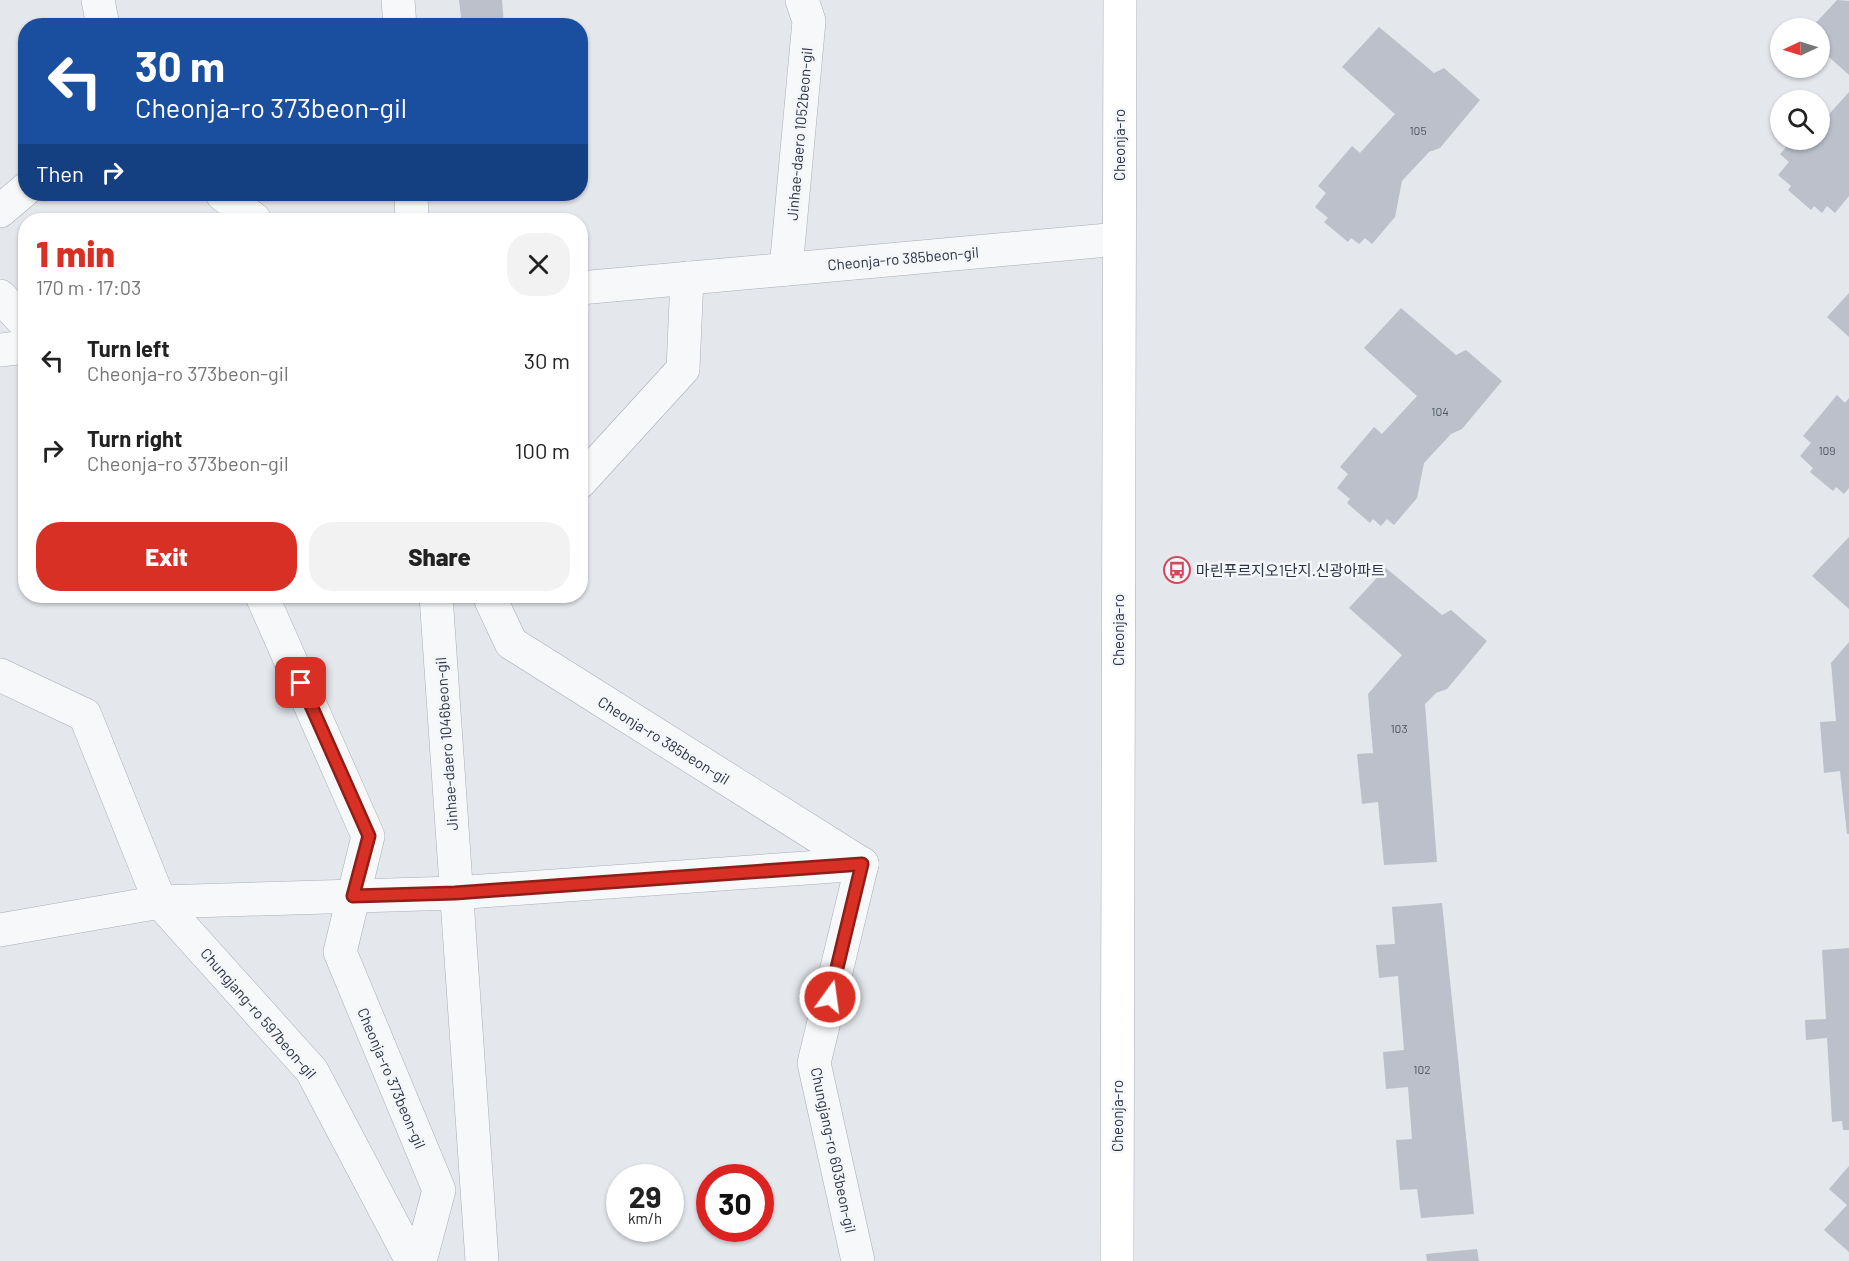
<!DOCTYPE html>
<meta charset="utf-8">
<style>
body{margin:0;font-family:Barlow,"Noto Sans KR",sans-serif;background:#f2f2f2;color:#222;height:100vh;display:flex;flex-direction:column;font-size:22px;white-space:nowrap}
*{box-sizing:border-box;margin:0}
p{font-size:20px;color:#767676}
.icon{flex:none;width:33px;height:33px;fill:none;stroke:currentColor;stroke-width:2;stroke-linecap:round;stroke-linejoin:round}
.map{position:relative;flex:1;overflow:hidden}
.panel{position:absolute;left:18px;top:213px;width:570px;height:390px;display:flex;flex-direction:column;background:#fff;border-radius:24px;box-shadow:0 2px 4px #0004}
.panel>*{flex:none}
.guide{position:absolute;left:18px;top:18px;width:570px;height:183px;border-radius:24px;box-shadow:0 2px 4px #0004;background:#1a4fa0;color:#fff;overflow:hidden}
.needle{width:39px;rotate:266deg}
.tools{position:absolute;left:1770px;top:18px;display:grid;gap:12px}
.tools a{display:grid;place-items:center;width:60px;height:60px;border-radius:50%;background:#fff;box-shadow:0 2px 4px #0004;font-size:30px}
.speed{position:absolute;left:606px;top:1164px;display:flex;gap:12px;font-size:30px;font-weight:700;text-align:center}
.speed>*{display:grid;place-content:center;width:78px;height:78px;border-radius:50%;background:#fff;box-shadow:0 2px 4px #0004;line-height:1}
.speed small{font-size:15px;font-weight:400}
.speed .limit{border:9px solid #d22;background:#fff;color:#111}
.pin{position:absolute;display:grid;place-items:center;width:51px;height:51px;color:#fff;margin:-26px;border-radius:12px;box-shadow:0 3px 9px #0006}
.me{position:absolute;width:66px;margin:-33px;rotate:14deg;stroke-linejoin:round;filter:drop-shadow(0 0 4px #0008)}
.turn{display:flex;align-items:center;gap:21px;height:126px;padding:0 18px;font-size:27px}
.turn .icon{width:78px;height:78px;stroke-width:2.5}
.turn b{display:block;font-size:42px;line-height:51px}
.then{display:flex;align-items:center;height:57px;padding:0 18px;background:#0003;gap:12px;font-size:22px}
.round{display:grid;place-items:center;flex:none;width:63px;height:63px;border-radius:24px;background:#f2f2f2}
.summary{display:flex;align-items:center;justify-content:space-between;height:102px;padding:0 18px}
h1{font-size:36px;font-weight:800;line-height:45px;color:#d93025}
.primary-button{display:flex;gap:12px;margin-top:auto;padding:12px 18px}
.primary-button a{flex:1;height:69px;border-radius:24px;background:#d93025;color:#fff;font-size:24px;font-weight:800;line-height:69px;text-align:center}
.primary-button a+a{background:#f2f2f2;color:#222}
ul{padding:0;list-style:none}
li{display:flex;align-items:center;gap:18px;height:90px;padding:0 18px}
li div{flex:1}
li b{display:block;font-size:22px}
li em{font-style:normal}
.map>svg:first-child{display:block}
</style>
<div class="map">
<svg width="1849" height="1261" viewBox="0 0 1849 1261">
<rect width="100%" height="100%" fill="#e4e7ec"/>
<g fill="#bbc0ca">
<polygon points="459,0 502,0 504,26 462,26"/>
<polygon points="1837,0 1849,1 1849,75 1820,49 1820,28 1811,28"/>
<polygon points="1379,27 1434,73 1444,68 1480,100 1440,148 1429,152 1402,181 1395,217 1372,244 1365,238 1359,244 1351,238 1348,242 1324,222 1328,218 1315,207 1326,193 1318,186 1352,146 1360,153 1395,114 1342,67"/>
<polygon points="1849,92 1849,196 1835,213 1827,206 1822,213 1814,206 1811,210 1788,190 1791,186 1778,175 1789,162 1780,154 1793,140 1820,140 1820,118 1823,121"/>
<polygon points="1849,293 1849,337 1827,317"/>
<polygon points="1401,308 1456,355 1466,350 1502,381 1462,429 1451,434 1424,463 1417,498 1394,525 1387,519 1381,526 1373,519 1370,523 1347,503 1350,499 1337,488 1348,474 1340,467 1374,427 1382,434 1417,396 1364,348"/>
<polygon points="1837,395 1845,403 1849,398 1849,488 1844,494 1836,487 1833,491 1810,472 1813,468 1800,456 1811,443 1803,436"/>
<polygon points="1849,537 1849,609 1812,576"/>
<polygon points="1386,568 1442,615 1451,610 1487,641 1447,689 1436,693 1425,704 1437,862 1384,865 1378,802 1362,804 1357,754 1373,753 1368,694 1402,655 1349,608"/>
<polygon points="1849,642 1849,834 1847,834 1840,771 1824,773 1820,722 1836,721 1831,663"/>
<polygon points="1442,903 1474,1214 1421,1218 1417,1189 1400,1190 1396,1140 1412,1139 1408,1087 1386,1089 1383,1052 1404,1050 1398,976 1379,978 1376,945 1395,944 1392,907"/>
<polygon points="1849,948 1849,1130 1843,1130 1842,1121 1832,1122 1827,1038 1806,1040 1805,1020 1826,1019 1822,950"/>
<polygon points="1849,1166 1849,1252 1824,1230 1847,1205 1829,1189"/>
<polygon points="1477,1249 1479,1261 1427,1261 1426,1254"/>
</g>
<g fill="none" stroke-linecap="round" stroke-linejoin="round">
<defs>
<g id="street">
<polyline points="98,0 103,26"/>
<polyline points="398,0 400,26"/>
<polyline points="222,194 255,220"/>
<polyline points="411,194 412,220"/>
<polyline points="0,211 26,189"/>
<polyline points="786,269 809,21 802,0"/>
<polyline points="580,288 1119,239"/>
<polyline points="0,296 26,324"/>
<polyline points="0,350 26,347"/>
<polyline points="580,482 683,369 687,278"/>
<polyline points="262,596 368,836 340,952 439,1190 420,1261"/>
<polyline points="436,596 482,1261"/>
<polyline points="494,596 491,600 511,643 862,864"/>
<polyline points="0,675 85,715 160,902 312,1071 412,1261"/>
<polyline points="0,930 160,902 455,893 862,864"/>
<polyline points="858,1261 814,1063 862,864"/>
</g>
<polyline id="secondary" points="1117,1261 1120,0"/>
</defs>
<use href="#street" stroke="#a9aeb7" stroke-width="34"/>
<use href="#secondary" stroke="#a9aeb7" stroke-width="34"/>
<use href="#street" stroke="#f7f8fa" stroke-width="33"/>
<use href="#secondary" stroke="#fff" stroke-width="33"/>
</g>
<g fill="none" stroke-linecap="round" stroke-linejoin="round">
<defs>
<polyline id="route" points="301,683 369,836 353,896 455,893 862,864 830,997"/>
</defs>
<use href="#route" stroke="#8d1f18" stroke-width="15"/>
<use href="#route" stroke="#d93025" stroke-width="10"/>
</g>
<defs>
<symbol id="bus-ring" viewBox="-11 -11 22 22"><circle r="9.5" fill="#f4f6f9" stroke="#d1495b" stroke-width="1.5"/><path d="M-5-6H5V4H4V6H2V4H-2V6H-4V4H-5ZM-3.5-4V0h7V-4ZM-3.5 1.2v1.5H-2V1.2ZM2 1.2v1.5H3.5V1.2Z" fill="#d1495b"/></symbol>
</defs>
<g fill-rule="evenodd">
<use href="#bus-ring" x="1162" y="555" width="30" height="30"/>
</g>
<g text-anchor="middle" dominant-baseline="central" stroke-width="5" stroke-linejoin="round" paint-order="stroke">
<g font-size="12" fill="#4f5766">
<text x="1418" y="130">105</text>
<text x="1440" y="411">104</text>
<text x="1827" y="450">109</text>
<text x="1399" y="728">103</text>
<text x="1422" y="1069">102</text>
</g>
<g font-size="15" fill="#2b3445" stroke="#f4f6f9">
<text transform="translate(799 134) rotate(-85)">Jinhae-daero 1052beon-gil</text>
<text transform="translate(1119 145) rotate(-90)">Cheonja-ro</text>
<text transform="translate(903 258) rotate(-5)">Cheonja-ro 385beon-gil</text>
<text transform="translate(1118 630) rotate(-90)">Cheonja-ro</text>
<text transform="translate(664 740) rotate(32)">Cheonja-ro 385beon-gil</text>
<text transform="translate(446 744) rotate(-94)">Jinhae-daero 1046beon-gil</text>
<text transform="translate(259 1013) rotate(49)">Chungjang-ro 597beon-gil</text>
<text transform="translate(392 1078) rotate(67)">Cheonja-ro 373beon-gil</text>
<text transform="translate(1117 1116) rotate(-90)">Cheonja-ro</text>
<text transform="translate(834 1150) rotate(78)">Chungjang-ro 603beon-gil</text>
</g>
<g font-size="15" fill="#2b3445" stroke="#f4f6f9" text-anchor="start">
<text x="1196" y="570">마린푸르지오1단지.신광아파트</text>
</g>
</g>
</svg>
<div class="tools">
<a><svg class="needle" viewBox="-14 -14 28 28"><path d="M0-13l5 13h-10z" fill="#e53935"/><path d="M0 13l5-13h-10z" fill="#767676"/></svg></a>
<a><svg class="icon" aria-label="search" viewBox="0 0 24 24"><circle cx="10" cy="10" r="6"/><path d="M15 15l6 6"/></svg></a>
</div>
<div class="speed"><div>29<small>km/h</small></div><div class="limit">30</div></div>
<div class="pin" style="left:301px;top:683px;background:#d93025"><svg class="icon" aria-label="arrive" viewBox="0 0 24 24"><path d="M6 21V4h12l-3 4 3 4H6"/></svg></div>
<svg class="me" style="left:830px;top:997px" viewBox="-20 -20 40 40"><circle r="17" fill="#d93025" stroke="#fff" stroke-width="3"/><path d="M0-11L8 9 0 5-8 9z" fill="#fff"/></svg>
<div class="guide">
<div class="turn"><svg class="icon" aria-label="left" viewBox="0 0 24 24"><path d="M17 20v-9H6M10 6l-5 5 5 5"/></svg><div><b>30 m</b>Cheonja-ro 373beon-gil</div></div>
<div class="then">Then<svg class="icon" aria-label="right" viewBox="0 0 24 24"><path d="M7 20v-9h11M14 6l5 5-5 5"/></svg></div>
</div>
<section class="panel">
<div class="summary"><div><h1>1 min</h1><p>170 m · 17:03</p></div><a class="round"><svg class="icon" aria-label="close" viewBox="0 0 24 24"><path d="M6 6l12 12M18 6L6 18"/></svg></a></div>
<ul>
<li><svg class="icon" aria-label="left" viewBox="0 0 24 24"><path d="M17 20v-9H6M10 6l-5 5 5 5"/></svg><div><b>Turn left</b><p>Cheonja-ro 373beon-gil</p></div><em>30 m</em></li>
<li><svg class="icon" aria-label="right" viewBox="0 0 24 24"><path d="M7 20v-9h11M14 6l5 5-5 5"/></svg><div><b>Turn right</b><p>Cheonja-ro 373beon-gil</p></div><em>100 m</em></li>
</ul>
<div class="primary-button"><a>Exit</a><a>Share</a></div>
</section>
</div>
